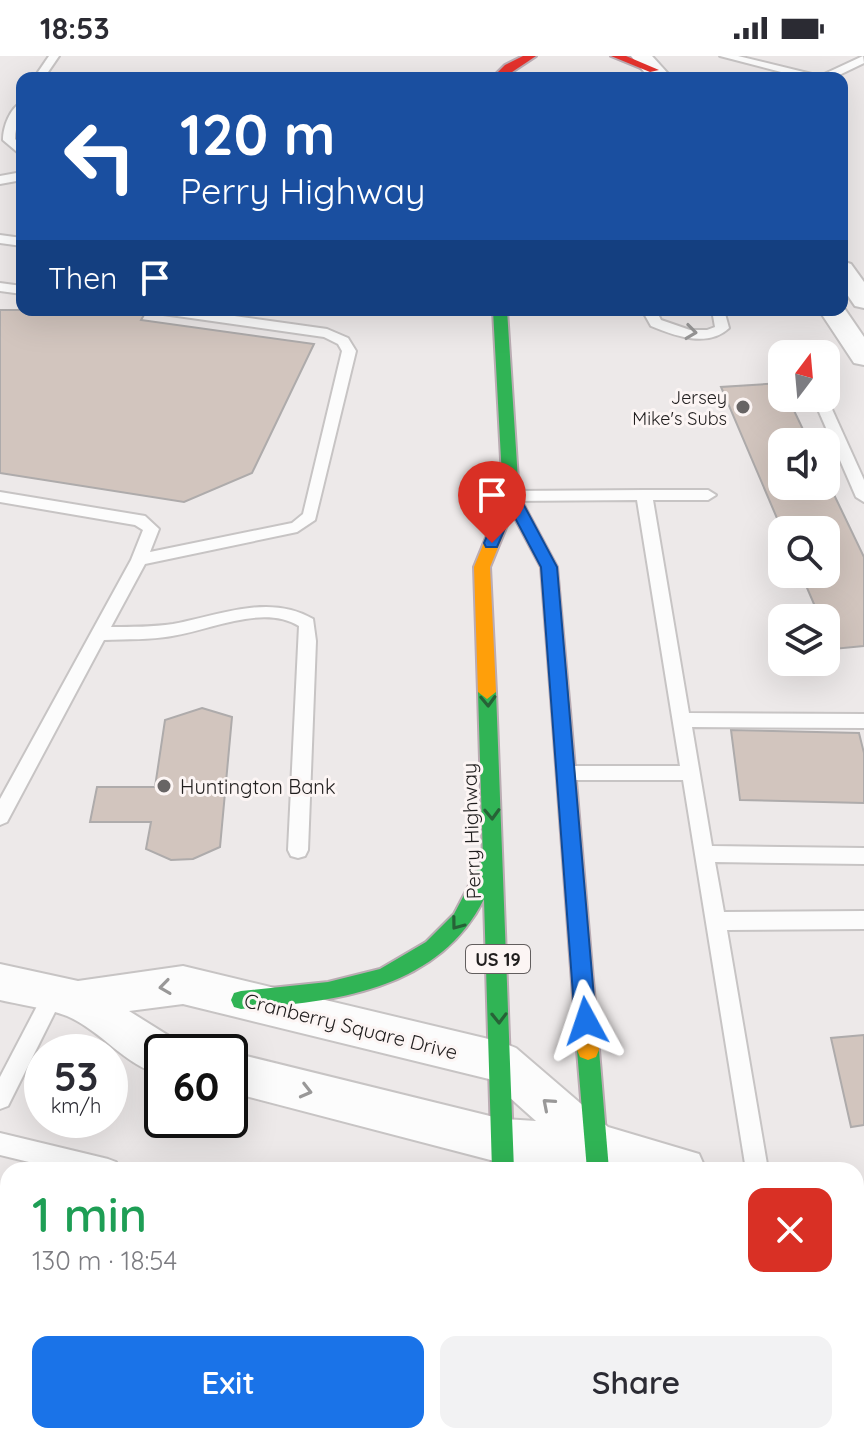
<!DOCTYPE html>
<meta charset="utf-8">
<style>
body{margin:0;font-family:Quicksand,sans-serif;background:#f2f2f3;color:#2b2b33;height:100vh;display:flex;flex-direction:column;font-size:30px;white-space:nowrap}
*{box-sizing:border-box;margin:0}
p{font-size:26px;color:#7c7c81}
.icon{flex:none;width:44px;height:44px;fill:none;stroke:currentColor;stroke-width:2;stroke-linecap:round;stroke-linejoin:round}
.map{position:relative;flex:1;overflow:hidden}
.drawer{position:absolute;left:0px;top:1106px;width:864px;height:282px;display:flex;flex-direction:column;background:#fff;border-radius:24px 24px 0 0;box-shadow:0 8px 32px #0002}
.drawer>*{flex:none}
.hud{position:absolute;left:16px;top:16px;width:832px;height:244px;border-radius:16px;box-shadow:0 8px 32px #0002;background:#1a4fa0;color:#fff;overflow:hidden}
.needle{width:52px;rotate:16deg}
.buttons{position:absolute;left:768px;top:284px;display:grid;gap:16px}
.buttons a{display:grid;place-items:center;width:72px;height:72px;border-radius:16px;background:#fff;box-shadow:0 8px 32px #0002;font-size:40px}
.speed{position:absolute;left:24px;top:978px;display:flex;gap:16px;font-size:40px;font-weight:700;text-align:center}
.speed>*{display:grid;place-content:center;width:104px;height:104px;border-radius:50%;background:#fff;box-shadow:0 8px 32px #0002;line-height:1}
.speed small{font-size:20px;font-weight:400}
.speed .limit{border:4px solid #111;border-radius:12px;background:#fff;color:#111}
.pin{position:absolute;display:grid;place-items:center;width:68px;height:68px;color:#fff;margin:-82px -34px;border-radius:50% 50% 50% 0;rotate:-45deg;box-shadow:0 0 8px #0007}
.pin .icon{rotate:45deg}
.me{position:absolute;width:88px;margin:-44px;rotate:355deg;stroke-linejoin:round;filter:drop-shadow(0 0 6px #0008)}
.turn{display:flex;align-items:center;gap:28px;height:168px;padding:0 32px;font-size:36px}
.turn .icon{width:104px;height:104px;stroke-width:2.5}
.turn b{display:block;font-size:56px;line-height:68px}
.then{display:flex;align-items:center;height:76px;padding:0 32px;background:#0003;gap:16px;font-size:30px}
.round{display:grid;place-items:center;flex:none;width:84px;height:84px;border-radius:16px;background:#f2f2f3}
.head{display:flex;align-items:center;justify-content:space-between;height:136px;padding:0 32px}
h1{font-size:48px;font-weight:600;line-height:60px;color:#1e9e55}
.button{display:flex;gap:16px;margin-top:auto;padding:16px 32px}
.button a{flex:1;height:92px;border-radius:16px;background:#1a73e8;color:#fff;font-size:32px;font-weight:600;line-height:92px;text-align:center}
.button a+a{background:#f2f2f3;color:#2b2b33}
.status{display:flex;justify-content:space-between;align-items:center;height:56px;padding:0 40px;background:#fff;direction:ltr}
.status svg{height:22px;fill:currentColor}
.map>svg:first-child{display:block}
</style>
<div class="status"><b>18:53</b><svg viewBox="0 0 49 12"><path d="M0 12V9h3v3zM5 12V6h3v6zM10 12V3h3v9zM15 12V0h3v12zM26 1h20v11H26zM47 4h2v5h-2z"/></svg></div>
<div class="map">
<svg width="864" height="1387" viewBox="0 0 864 1387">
<rect width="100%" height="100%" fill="#ede9e9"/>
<g fill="#d2c5be" stroke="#aeabab" stroke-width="2">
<polygon points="0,254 147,254 141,264 314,288 252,417 184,446 0,417"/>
<polygon points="781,327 782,342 788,342 809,386 782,386 782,430 826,430 826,422 864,501 864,590 833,593 826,575 826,562 820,562 801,518 826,518 826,474 782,474 721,331"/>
<polygon points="202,652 232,661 220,791 193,803 171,804 146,793 151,766 90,766 97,731 155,731 165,664"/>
<polygon points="731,674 859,677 864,697 864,747 740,744"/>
<polygon points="864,979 864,1069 851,1071 831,982"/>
</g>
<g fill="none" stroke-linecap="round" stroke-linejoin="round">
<defs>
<g id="lane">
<polygon points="49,0 59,0 44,22 34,22"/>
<polygon points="720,0 738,0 820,20 863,0 864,7 833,22 804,22"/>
<path d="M22 46C22 60 15 69 15 83L22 91V100L3 84C3 71 10 52 22 46Z"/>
<polygon points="22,116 22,124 0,128 0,120"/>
<polygon points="0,179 22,182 22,190 0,187"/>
<polygon points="0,227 22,230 22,238 0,235"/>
<path d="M156 254H191L327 273 348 282 356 295 315 464 297 476 145 508 111 571C132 571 153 571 173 568 219 560 269 537 313 563L316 585 308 794 305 800 298 802 291 800 288 794 299 570C263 548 210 574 172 580 150 584 127 583 104 584L7 766 0 769V743L131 504 143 474 135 469 0 446V436L145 460 159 473 150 496 292 467 303 458 342 295 338 288 324 281 163 258Z"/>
<path d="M642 254H656L661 264 690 274H707L715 271 712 254H724L729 272C708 292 675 280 651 270Z"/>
<polygon points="826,340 864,424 864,446 856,441 813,342"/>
<polygon points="644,434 708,434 716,439 708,444 653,444 689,657 864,658 864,672 692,671 712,790 864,792 864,808 715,806 724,856 864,855 864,873 727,874 768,1114 746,1114 683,724 566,724 560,722 557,717 560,712 566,710 680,710 637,444 511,445 503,440 511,435"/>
<polygon points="54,929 61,931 64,938 8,1050 0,1053 0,1021 47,931"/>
<polygon points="0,1077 108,1103 116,1106 119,1114 62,1114 0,1099"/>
<polygon points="258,1380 284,1380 282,1387 256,1387"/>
</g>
<g id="street">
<polygon points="631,0 652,0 672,22 649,22"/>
<polygon points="842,205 851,208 864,226 864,252 855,250 842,231"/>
<polygon points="842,249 864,281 864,309 854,307 819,254 842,254"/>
<path d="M0 908 78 925 183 910 501 986 516 992 608 1071 699 1098 706 1114H607L596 1111 502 1107 230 1036V996L502 1063 536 1065 489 1023 183 948 129 955 177 985 182 996H162V1019C124 1009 102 975 67 960 47 952 21 949 0 944Z"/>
<polygon points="856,1139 864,1141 864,1187 856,1185"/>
</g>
<g id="fast">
<polygon points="493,254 507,254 519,440 557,511 570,655 561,662 552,655 541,511 503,440"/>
<path d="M487 629 496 636 514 1114H492L484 843C438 935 333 946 241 953L234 951 231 944 234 937 241 935 328 926 380 913 426 886 454 858 483 803 478 636Z"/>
<polygon points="588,984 596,987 599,994 609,1114 587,1114 577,994 580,987"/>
</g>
<g id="slow">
<polygon points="511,435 519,440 490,511 496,636 487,643 478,636 474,511 503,440"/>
<polygon points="561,648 570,655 599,994 596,1001 588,1004 580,1001 577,994 552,655"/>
<rect x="496" y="1380" width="26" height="7"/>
</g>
<g id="jam">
<polygon points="523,0 536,0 503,22 492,22 505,9"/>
<polygon points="611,0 626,0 659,14 650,16"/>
<polygon points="605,1380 631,1380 632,1387 606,1387"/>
</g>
</defs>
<use href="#lane" stroke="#c7c4c4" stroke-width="4"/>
<use href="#street" stroke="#c7c4c4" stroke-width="4"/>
<use href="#fast" stroke="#bbacb3" stroke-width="4"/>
<use href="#slow" stroke="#bbacb3" stroke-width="4"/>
<use href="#jam" stroke="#bbacb3" stroke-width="4"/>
<use href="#lane" fill="#fcfcfc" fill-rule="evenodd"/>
<use href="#street" fill="#fcfcfc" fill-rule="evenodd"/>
<use href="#fast" fill="#30b455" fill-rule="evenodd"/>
<use href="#slow" fill="#ff9f0a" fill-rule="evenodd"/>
<use href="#jam" fill="#e5322d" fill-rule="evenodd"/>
</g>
<defs><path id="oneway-chevron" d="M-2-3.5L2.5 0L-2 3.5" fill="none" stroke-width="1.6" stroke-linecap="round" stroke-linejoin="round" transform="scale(2)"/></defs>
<g stroke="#999898">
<use href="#oneway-chevron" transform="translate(691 276) rotate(7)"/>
<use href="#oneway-chevron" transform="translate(165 931) rotate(172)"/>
<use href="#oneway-chevron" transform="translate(306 1035) rotate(14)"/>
<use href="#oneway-chevron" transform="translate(548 1048) rotate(-139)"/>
</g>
<g stroke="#276237">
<use href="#oneway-chevron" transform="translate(488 645) rotate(88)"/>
<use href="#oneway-chevron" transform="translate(492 758) rotate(88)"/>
<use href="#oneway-chevron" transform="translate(457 868) rotate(127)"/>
<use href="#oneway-chevron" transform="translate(499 962) rotate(89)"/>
</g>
<polygon fill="#1a73e8" stroke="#114b97" stroke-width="2" points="511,434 519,440 557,511 596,965 593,972 586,975 578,972 575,965 541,511 512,456 497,491 486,491 484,487 504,440"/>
<g fill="#686565" stroke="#fcf5f4" stroke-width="3">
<circle cx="743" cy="351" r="8"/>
<circle cx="164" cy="730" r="8"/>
</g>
<g text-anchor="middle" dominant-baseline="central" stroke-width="6" stroke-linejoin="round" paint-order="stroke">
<g font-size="18" fill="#201e1e" stroke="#fcf5f4" text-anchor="end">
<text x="727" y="341">Jersey<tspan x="727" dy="21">Mike's Subs</tspan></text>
</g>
<rect fill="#fcf5f4" stroke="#625e5e" stroke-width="2" x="466" y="889" width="64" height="28" rx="6"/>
<g font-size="18" font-weight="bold" fill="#201e1e">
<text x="498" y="903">US 19</text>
</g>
<g font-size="20" fill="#201e1e" stroke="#fcf5f4" text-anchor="start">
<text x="180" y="730">Huntington Bank</text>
</g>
<g font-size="20" fill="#201e1e" stroke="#fcf5f4">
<text transform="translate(471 775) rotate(-92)">Perry Highway</text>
<text transform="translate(351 970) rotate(14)">Cranberry Square Drive</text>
</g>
</g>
</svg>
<div class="buttons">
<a><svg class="needle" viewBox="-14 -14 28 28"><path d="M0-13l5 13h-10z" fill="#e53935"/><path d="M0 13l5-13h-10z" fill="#7c7c81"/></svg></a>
<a><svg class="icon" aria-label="sound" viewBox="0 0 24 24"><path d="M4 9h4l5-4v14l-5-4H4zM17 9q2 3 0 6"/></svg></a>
<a><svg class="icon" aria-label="search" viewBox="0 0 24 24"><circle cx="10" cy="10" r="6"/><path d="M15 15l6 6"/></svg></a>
<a><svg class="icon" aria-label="layers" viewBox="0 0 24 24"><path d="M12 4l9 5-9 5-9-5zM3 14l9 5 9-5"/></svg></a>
</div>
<div class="speed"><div>53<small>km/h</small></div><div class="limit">60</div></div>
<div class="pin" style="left:492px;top:487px;background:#d93025"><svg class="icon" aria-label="arrive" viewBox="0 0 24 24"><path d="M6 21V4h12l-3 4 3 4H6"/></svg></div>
<svg class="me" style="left:586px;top:965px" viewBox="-20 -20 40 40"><path d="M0-17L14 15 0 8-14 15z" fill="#1a73e8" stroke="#fff" stroke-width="4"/></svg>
<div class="hud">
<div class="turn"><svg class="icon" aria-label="left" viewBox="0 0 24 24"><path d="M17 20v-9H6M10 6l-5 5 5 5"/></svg><div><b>120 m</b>Perry Highway</div></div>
<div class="then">Then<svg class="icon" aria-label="arrive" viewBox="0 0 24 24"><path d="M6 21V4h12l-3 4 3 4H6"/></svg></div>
</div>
<section class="drawer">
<div class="head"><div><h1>1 min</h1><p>130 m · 18:54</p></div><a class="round" style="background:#d93025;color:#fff"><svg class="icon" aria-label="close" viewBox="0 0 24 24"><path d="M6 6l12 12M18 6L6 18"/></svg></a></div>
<div class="button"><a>Exit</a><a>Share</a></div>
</section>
</div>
